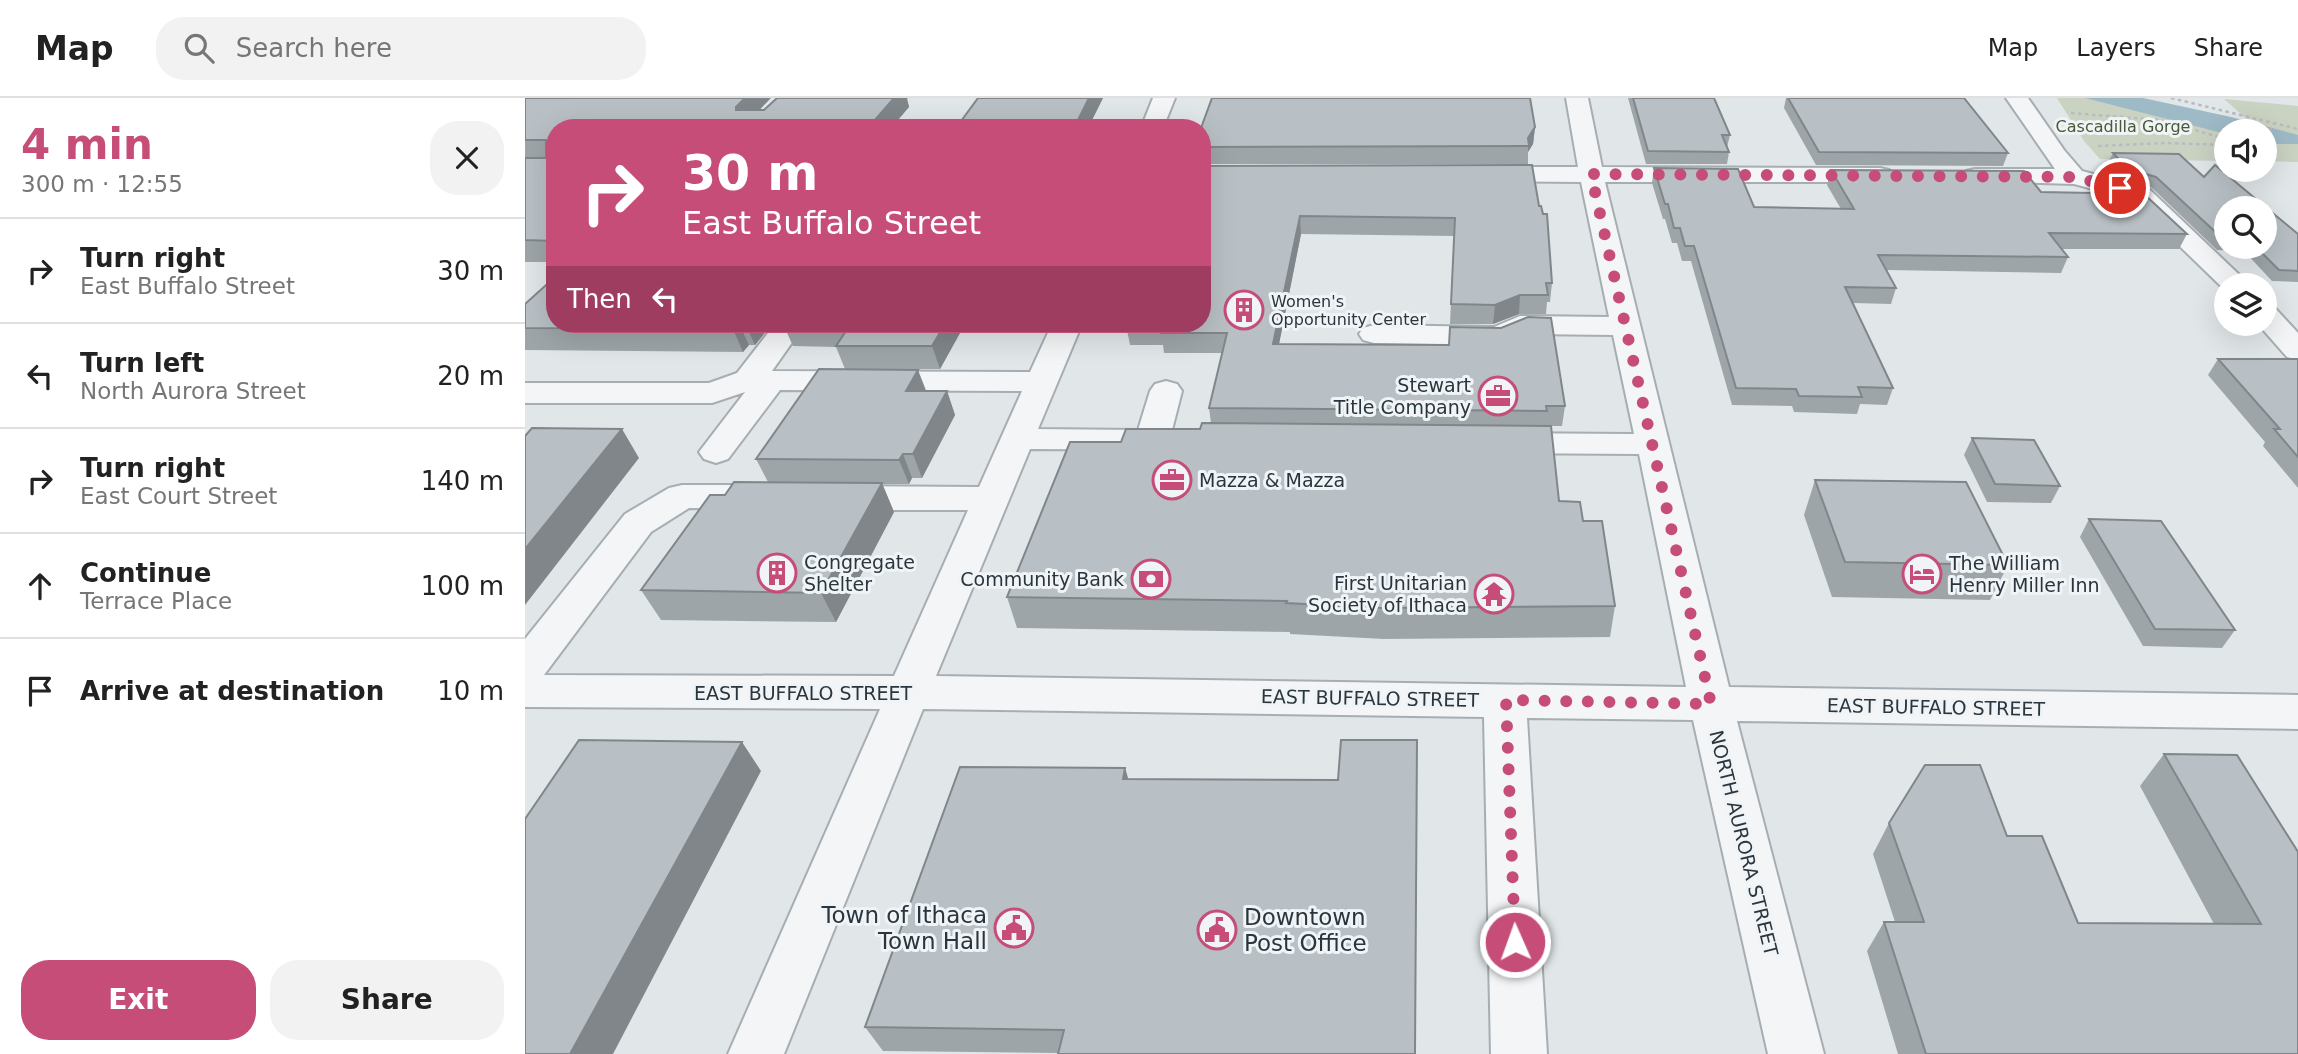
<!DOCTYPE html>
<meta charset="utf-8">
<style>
body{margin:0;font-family:"DejaVu Sans",sans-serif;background:#f2f2f2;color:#222;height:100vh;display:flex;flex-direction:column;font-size:26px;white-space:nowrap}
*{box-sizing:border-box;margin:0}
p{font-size:23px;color:#767676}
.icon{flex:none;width:38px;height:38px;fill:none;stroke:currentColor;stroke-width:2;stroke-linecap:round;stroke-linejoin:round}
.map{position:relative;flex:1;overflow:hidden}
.sheet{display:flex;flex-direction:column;background:#fff;width:525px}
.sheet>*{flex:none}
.hud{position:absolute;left:21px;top:21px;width:665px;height:214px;border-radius:28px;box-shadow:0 7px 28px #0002;background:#c74d79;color:#fff;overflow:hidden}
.fabs{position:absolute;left:1689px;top:21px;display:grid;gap:14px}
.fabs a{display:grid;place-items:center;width:63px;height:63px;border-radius:50%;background:#fff;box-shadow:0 7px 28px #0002;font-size:35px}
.pin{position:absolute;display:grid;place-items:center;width:60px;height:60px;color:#fff;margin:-30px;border:4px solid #fff;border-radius:50%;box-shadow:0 2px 7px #0007}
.me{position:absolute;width:77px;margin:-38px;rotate:358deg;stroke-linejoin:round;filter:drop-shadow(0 0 5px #0008)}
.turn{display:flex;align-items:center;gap:24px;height:147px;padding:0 21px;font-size:32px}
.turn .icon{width:91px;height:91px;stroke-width:2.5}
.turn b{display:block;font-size:49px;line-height:60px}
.then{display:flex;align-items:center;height:66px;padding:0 21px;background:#0003;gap:14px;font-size:26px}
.round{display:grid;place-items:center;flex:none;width:74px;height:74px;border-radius:28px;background:#f2f2f2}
.headline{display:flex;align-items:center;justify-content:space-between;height:119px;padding:0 21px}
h1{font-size:42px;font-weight:600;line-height:52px;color:#c74d79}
.cta{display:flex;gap:14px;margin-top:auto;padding:14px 21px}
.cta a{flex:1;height:80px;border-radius:28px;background:#c74d79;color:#fff;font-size:28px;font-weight:600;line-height:80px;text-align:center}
.cta a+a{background:#f2f2f2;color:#222}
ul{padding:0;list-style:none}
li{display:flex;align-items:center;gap:21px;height:105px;padding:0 21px;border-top:2px solid #e0e0e0}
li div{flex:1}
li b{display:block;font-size:26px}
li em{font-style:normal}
header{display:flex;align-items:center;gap:42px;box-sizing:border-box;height:98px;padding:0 35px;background:#fff;border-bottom:2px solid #e0e0e0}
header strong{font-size:33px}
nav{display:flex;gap:38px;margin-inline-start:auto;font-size:24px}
.search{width:490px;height:63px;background:#f2f2f2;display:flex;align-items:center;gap:18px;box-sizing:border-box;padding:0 24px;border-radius:28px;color:#767676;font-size:26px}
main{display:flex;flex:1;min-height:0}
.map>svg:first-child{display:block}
</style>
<header>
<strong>Map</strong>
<div class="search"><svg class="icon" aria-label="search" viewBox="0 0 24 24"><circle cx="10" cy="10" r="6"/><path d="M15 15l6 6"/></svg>Search here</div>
<nav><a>Map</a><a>Layers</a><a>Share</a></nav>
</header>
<main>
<section class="sheet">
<div class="headline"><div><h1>4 min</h1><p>300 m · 12:55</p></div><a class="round"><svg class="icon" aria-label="close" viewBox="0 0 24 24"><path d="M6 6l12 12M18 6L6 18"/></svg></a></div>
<ul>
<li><svg class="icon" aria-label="right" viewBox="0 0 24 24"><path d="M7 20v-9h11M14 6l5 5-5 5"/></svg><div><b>Turn right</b><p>East Buffalo Street</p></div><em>30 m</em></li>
<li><svg class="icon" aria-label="left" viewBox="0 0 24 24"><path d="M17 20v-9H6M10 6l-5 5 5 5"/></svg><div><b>Turn left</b><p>North Aurora Street</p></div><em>20 m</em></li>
<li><svg class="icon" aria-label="right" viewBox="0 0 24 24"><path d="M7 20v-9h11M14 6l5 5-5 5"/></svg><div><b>Turn right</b><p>East Court Street</p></div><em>140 m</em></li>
<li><svg class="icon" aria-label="ahead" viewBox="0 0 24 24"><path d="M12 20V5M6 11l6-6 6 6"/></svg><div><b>Continue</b><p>Terrace Place</p></div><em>100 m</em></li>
<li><svg class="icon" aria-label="arrive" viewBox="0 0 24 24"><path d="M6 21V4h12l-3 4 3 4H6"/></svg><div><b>Arrive at destination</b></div><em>10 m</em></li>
</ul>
<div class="cta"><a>Exit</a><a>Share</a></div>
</section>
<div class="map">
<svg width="1773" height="956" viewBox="0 0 1773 956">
<rect width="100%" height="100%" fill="#e1e6e9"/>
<g fill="#cad2c2">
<polygon points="1532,0 1616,0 1701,33 1701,63 1575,61 1559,43"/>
<polygon points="1699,1 1773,8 1773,64 1740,63 1740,33 1735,33"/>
</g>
<polygon fill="#9ebac7" points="1560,0 1618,0 1706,19 1773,37 1773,46 1740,46 1740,33 1701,33 1701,36"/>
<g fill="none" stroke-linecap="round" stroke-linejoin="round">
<defs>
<g id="minor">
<polygon points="628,0 650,0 638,30 616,30"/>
<polygon points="1041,0 1063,0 1077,69 1355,70 1364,72 1367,77 1364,82 1355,84 1080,84 1204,589 1773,597 1773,631 1212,623 1299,956 1243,956 1168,622 1002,620 1022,956 966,956 959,619 398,611 259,956 203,956 355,611 0,609 0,541 100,416 144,390 157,387 237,387 250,391 255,399 250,407 237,411 164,410 126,434 19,577 369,578 443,412 311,412 298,408 293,400 298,392 311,388 454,389 497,293 255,292 203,361 191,365 179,361 174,354 220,294 187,305 0,305 0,285 184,285 212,275 250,226 280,226 247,273 505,274 527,226 557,226 513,331 613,332 625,293 630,286 641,283 652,286 657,293 647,332 663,335 668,342 663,349 651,352 505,351 411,578 1161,589 1114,356 974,355 962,352 957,345 962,338 974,335 1109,336 1088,237 1001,236 975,247 849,245 838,242 834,236 838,230 849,227 969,229 995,218 1084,219 1056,84 957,83 948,81 945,76 948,71 957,69 1053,69"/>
<polygon points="1481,0 1503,0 1539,52 1557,73 1624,91 1725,187 1701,187 1701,193 1606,101 1549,86 1441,83 1438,78 1441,73 1450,71 1530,71"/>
<polygon points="1740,207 1750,210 1773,235 1773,262 1762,259 1733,226 1740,226"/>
</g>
</defs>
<use href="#minor" stroke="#a6aeb3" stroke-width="4"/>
<g stroke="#b7bcc0" stroke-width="2.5" stroke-dasharray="3.5 3.5" stroke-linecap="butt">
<polyline points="1646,0 1773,31"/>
<polyline points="1546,15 1635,22 1701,41"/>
<polyline points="1740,38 1749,26"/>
<polyline points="1573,48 1640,45 1701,47"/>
</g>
<use href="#minor" fill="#f3f5f7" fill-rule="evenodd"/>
</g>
<g fill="#9ea5a9" fill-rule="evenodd">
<polygon points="0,0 234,12 382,1 384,9 366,30 30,30 30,164 0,164"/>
<polygon points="453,0 578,0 563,30 431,30"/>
<polygon points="1103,0 1189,0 1205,37 1202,49 1204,54 1202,66 1121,66"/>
<polygon points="1261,0 1439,0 1483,55 1478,68 1291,67 1259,10"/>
<polygon points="1010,29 1008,46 1003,54 1003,66 677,66 677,30"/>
<path d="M1588 55 1679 79 1773 136V184L1747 183 1719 153 1692 152 1626 89 1598 81 1583 65ZM1701 110 1740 149H1701Z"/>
<polygon points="1007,67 1027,185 1025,204 1022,204 1021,216 994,216 968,226 925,226 929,138 776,136 754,246 1040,308 1037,328 1026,328 1034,403 1058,423 1090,508 1085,539 859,541 765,536 765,534 492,530 482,499 596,344 675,331 686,325 684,310 697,255 639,255 638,247 605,247 601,227 677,68"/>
<polygon points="1129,70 1229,109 1316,111 1302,87 1306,72 1516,94 1662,136 1654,151 1536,151 1543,159 1536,175 1362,172 1371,190 1366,206 1328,205 1368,290 1362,307 1335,306 1332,316 1269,314 1267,308 1207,307 1166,163 1157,163 1152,145 1147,145 1140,121 1138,121 1127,85"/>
<polygon points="0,206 30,226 247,226 230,247 224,247 218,254 0,252"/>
<polygon points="258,226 440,226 415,271 320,271 311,249 268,248"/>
<polygon points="1693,261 1773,261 1773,390 1738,348 1740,344 1683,277"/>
<polygon points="401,293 422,293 430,317 397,380 387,380 384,386 357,386 369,414 311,524 136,522 116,492 200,397 243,384 231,361"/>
<polygon points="1447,340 1535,388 1526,405 1462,404 1439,357"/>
<polygon points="1290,382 1483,467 1465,502 1307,499 1279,417"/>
<polygon points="1564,421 1710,532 1697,550 1618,548 1555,439"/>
<polygon points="892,642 533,955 358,953 340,929 603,681 813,682"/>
<polygon points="1639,656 1712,657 1773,956 1373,956 1342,853 1359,824 1370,824 1348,756 1364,725 1482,738 1553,825 1689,826 1615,688"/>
</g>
<g fill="#81868a">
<polygon points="220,0 246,0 219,28 211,12 211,9"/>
<polygon points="369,0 383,0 382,1 384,9 366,30 343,30"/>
<polygon points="564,0 578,0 563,30 553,30 552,24"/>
<polygon points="1010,29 1008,46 1003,54 1003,40"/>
<polygon points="775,118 776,136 750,266 748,246"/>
<polygon points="995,197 994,216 968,226 970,207"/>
<polygon points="212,226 214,226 224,247 218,254 208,231"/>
<polygon points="220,226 247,226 230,247"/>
<polygon points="420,226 440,226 415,271 407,248"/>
<polygon points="393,272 402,295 381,293"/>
<polygon points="422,293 430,317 397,380 388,356"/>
<polygon points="97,331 114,360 0,507 0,451"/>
<polygon points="378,356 387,380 384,386 374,362"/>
<polygon points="357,385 369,414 311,524 296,495"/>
<polygon points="217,644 236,673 88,956 45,956"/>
<polygon points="600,670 608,696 598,681"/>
</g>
<g fill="#b8c0c5" stroke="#81868a" stroke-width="2">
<polygon points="0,0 220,0 211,9 211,12 239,12 252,0 369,0 343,30 288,30 290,28 185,28 183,30 30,30 30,143 0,142 0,60 21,60 21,42 0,42"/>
<polygon points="453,0 564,0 552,24 536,24 532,30 431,30"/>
<polygon points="687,0 1005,0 1010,29 1003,40 1004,48 677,49 677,30 676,30"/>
<polygon points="1108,0 1189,0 1205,37 1197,37 1204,54 1123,53"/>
<polygon points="1263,0 1439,0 1483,55 1294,54"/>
<polygon points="1588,55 1654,56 1679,79 1690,67 1773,136 1773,173 1754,172 1731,149 1740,149 1740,110 1701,110 1701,141 1698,141 1631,79 1603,71"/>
<polygon points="1007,67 1014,108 1016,108 1018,116 1022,116 1027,185 1021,185 1023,197 995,197 970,207 926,206 930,120 775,118 748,246 924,247 925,229 976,230 1003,219 1026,220 1040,308 1021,308 1022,313 684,310 702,235 636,235 638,227 601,227 601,226 677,226 677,68"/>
<polygon points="1129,70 1213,71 1229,109 1329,111 1306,72 1499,73 1516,94 1619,96 1662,136 1524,135 1543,159 1353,157 1371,190 1320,189 1368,290 1333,289 1337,299 1274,298 1271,291 1211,290 1169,148 1160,148 1155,130 1149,130 1143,106 1140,106"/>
<polygon points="30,179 30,226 212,226 208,231 0,230 0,206"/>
<polygon points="259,226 420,226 407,248 311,248 325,227"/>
<polygon points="1693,261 1773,261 1773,359 1749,331 1755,331"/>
<polygon points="294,271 393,272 381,293 422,293 388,356 378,356 374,362 231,361"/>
<polygon points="677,325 1026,328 1034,403 1055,404 1058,423 1077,423 1090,508 858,510 761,505 762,503 482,499 545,344 596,344 601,331 675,331"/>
<polygon points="7,330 97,331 0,451 0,338"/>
<polygon points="1447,340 1509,342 1535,388 1470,386"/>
<polygon points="1290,382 1441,384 1483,467 1320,464"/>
<polygon points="209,384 357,385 296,495 116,492 185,397 200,397"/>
<polygon points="1564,421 1636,423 1710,532 1630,531"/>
<polygon points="54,642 217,644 45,956 0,956 0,721"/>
<polygon points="816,642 892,642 890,956 533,956 539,932 340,929 435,669 600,670 598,681 813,682"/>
<polygon points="1639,656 1712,657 1773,754 1773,956 1401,956 1359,824 1399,824 1364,725 1400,667 1455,667 1482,738 1517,738 1553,825 1736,826"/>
</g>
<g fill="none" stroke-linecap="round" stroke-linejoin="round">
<polyline stroke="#c74d79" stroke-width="12" stroke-dasharray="0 21.6" points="990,844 981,602 1186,606 1066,76 1549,79 1595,90"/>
</g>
<defs>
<symbol id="building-ring" viewBox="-11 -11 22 22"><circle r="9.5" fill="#f0f4f6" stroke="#c74d79" stroke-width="1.5"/><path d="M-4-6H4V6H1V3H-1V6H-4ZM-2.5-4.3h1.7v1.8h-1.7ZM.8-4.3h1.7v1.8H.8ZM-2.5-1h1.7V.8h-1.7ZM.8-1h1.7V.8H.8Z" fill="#c74d79"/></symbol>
<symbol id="office-ring" viewBox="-11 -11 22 22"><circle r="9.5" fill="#f0f4f6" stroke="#c74d79" stroke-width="1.5"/><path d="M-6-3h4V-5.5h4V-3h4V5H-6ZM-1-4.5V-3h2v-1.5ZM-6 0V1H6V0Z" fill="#c74d79"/></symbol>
<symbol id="hotel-ring" viewBox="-11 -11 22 22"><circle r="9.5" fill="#f0f4f6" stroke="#c74d79" stroke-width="1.5"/><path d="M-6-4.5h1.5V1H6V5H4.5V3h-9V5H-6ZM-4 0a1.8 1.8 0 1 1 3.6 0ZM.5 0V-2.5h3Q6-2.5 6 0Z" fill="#c74d79"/></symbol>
<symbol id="bank-ring" viewBox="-11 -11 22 22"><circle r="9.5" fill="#f0f4f6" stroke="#c74d79" stroke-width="1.5"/><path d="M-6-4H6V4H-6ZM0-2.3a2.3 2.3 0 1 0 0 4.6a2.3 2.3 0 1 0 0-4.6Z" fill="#c74d79"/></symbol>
<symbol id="temple-ring" viewBox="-11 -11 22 22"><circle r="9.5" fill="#f0f4f6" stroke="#c74d79" stroke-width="1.5"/><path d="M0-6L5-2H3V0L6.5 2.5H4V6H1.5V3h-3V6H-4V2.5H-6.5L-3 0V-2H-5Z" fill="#c74d79"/></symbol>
<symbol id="civic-ring" viewBox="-11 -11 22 22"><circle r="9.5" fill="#f0f4f6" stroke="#c74d79" stroke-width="1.5"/><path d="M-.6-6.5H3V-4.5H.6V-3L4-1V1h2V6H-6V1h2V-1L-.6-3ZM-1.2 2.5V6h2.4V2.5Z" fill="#c74d79"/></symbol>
</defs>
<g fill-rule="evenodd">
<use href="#building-ring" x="697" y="190" width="44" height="44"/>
<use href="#office-ring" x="951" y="276" width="44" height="44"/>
<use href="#office-ring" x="625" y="360" width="44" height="44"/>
<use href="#building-ring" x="230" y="453" width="44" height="44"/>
<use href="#hotel-ring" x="1375" y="454" width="44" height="44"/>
<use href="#bank-ring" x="604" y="459" width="44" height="44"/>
<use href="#temple-ring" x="947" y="474" width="44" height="44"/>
<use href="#civic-ring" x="467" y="808" width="44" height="44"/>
<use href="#civic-ring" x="670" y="810" width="44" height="44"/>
</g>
<g text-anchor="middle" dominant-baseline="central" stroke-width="6" stroke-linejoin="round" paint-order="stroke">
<g font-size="16" fill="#465a38" stroke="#f0f4f6">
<text x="1598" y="28">Cascadilla Gorge</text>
</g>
<g font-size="16" fill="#2a363f" stroke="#f0f4f6" text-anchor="start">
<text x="746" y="203">Women's<tspan x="746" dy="18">Opportunity Center</tspan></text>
</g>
<g font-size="19" fill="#2a363f" stroke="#f0f4f6" text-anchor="end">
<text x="946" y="287">Stewart<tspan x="946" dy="22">Title Company</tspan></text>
<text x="674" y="382" text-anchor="start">Mazza &amp; Mazza</text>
<text x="279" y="464" text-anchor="start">Congregate<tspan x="279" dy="22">Shelter</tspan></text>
<text x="1424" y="465" text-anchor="start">The William<tspan x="1424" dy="22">Henry Miller Inn</tspan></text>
<text x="599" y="481">Community Bank</text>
<text x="942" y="485">First Unitarian<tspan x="942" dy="22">Society of Ithaca</tspan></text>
</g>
<g font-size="19" fill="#2a363f" stroke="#f0f4f6">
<text x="278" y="595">EAST BUFFALO STREET</text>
<text transform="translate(845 600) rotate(1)">EAST BUFFALO STREET</text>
<text transform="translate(1411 609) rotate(1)">EAST BUFFALO STREET</text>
<text transform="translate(1219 745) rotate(76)">NORTH AURORA STREET</text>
</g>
<g font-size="23" fill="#2a363f" stroke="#f0f4f6" text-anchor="end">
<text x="462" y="817">Town of Ithaca<tspan x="462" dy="26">Town Hall</tspan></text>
<text x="719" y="819" text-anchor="start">Downtown<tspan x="719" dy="26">Post Office</tspan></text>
</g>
</g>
</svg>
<div class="fabs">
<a><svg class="icon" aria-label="sound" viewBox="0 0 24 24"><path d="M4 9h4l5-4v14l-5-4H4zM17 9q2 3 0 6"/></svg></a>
<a><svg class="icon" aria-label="search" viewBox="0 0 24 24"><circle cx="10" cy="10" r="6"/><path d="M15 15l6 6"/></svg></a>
<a><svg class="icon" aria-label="layers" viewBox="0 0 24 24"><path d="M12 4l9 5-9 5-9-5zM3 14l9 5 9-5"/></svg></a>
</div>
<div class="pin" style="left:1595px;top:90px;background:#d93025"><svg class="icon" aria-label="arrive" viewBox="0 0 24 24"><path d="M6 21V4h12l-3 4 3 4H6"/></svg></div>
<svg class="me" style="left:990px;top:844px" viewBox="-20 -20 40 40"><circle r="17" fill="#c74d79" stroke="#fff" stroke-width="3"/><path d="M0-11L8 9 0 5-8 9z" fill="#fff"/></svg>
<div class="hud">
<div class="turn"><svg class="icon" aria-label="right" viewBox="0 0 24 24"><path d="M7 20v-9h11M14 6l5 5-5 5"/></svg><div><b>30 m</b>East Buffalo Street</div></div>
<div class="then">Then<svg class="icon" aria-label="left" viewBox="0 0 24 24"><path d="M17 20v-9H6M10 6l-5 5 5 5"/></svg></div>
</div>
</div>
</main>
